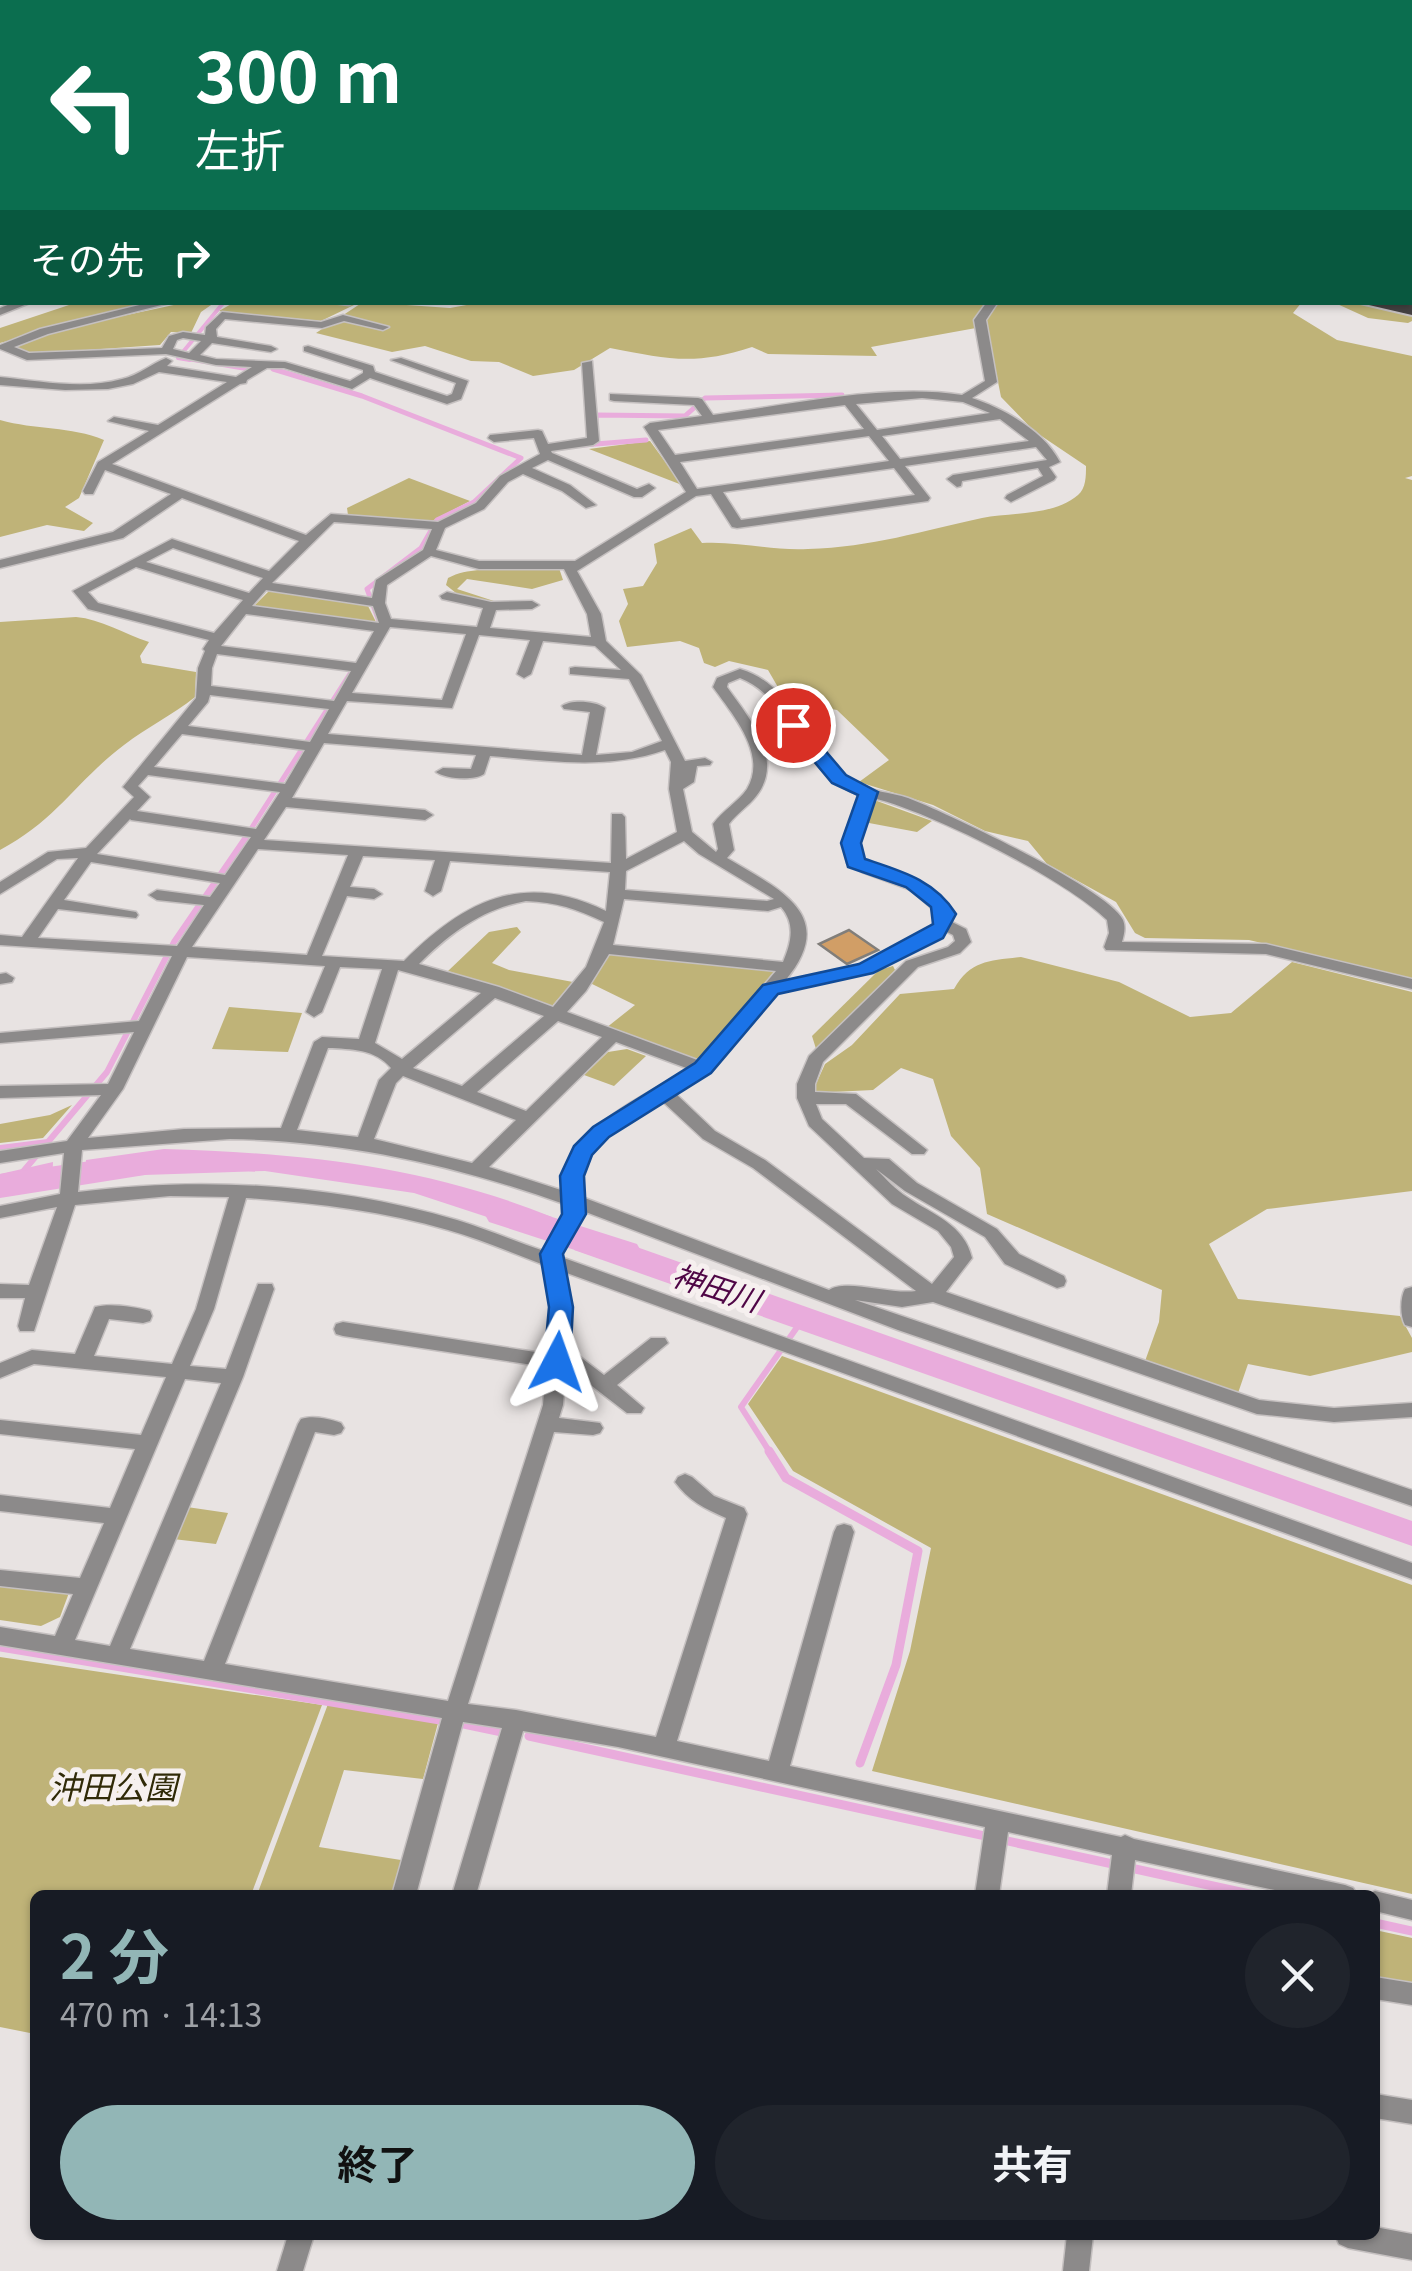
<!DOCTYPE html>
<html lang="ja">
<meta charset="utf-8">
<style>
body{margin:0;font-family:Georgia,"Noto Sans JP",serif;background:#20242c;color:#f1f3f6;height:100vh;display:flex;flex-direction:column;font-size:38px;white-space:nowrap}
*{box-sizing:border-box;margin:0}
p{font-size:32px;color:#9ea1a6}
.icon{flex:none;width:55px;height:55px;fill:none;stroke:currentColor;stroke-width:2;stroke-linecap:round;stroke-linejoin:round}
.map{position:relative;flex:1;overflow:hidden}
.sheet{position:absolute;left:30px;top:1890px;width:1350px;height:350px;display:flex;flex-direction:column;background:#171b24;border-radius:15px;box-shadow:0 2px 8px #0004}
.sheet>*{flex:none}
.guide{position:absolute;left:0px;top:0px;width:1412px;height:305px;box-shadow:0 2px 8px #0004;background:#0b6e4f;color:#fff;overflow:hidden}
.pin{position:absolute;display:grid;place-items:center;width:85px;height:85px;color:#fff;margin:-42px;border:5px solid #fff;border-radius:50%;box-shadow:0 2px 10px #0007}
.me{position:absolute;width:110px;margin:-55px;rotate:4deg;stroke-linejoin:round;filter:drop-shadow(0 0 8px #0008)}
.turn{display:flex;align-items:center;gap:35px;height:210px;padding:0 30px;font-size:45px}
.turn .icon{width:130px;height:130px;stroke-width:2.5}
.turn b{display:block;font-size:70px;line-height:85px}
.then{display:flex;align-items:center;height:95px;padding:0 30px;background:#0003;gap:20px;font-size:38px}
.round{display:grid;place-items:center;flex:none;width:105px;height:105px;border-radius:52px;background:#20242c}
.headline{display:flex;align-items:center;justify-content:space-between;height:170px;padding:0 30px}
h1{font-size:60px;font-weight:700;line-height:75px;color:#92b6b6}
.cta{display:flex;gap:20px;margin-top:auto;padding:20px 30px}
.cta a{flex:1;height:115px;border-radius:60px;background:#92b6b6;color:#111;font-size:40px;font-weight:700;line-height:115px;text-align:center}
.cta a+a{background:#20242c;color:#f1f3f6}
.map>svg:first-child{display:block}
</style>
<div class="map">
<svg width="1412" height="2271" viewBox="0 0 1412 2271">
<rect width="100%" height="100%" fill="#e8e3e2"/>
<g fill="#bfb378">
<polygon points="0,0 887,1 1007,0 1004,2 2,2 2,241"/>
<polygon points="1067,0 1412,0 1412,107 1410,2"/>
<polygon points="1410,137 1412,321 1408,323 1368,318 1335,303 1410,302"/>
<path d="M363 302 450 308 483 302H1302L1293 313 1337 340 1412 356V476L1405 478 1412 480V979L1249 940 1145 938 1135 933 1116 902 1047 864 1028 841 985 831 933 805 859 782 889 760 837 710 786 701 768 670 729 661 715 667 704 663 699 648 680 641 627 647 619 621 628 604 623 589 643 586 657 563 654 544 691 528 702 543C738 541 772 551 808 549 872 547 922 531 982 518 1011 512 1054 516 1078 495 1086 488 1086 476 1086 466L1034 431 1001 397 987 326 871 347 877 356 768 354 752 347C694 366 668 359 610 348L574 370 533 376 499 362 471 361 425 346 392 352 316 333Z"/>
<polygon points="75,303 151,303 0,343 0,328"/>
<polygon points="183,303 214,303 201,312 191,333 171,332 160,345 27,354 14,349 47,332"/>
<polygon points="233,303 354,305 321,321 219,311"/>
<path d="M0 420C35 430 71 426 104 440L79 498 65 507 93 523 84 531 47 525 0 537Z"/>
<polygon points="650,441 682,485 589,449"/>
<polygon points="409,478 470,501 430,522 348,515 347,508"/>
<path d="M514 564 558 565 563 580 532 589 467 579 457 589 497 602 461 597 446 585 448 578C470 566 491 573 514 564Z"/>
<polygon points="270,590 367,604 377,624 252,608"/>
<path d="M76 617C101 619 124 634 149 642L140 656 142 663 196 672 195 697C173 715 147 727 124 745 77 780 58 819 0 850V622Z"/>
<polygon points="877,801 932,821 917,832 869,823 869,805"/>
<polygon points="517,927 521,932 492,963 509,970 573,982 551,1007 448,971 489,932"/>
<polygon points="610,953 777,968 699,1062 606,1028 635,1005 590,983"/>
<path d="M1021 957 1119 982 1190 1017 1231 1013 1292 962 1412 992V1191L1267 1209 1209 1244 1238 1299 1400 1316 1412 1338V1352L1310 1376 1248 1364 1237 1396 1144 1364 1159 1322 1162 1290 987 1214 980 1168 951 1136 933 1079 901 1068 873 1090 812 1093 825 1064 852 1045 900 994 954 989C971 960 989 961 1021 957Z"/>
<polygon points="893,966 895,970 817,1052 812,1036 879,970"/>
<polygon points="229,1007 302,1013 288,1052 212,1049"/>
<polygon points="627,1049 646,1056 614,1086 584,1075 608,1052"/>
<polygon points="72,1105 43,1138 0,1143 0,1124 50,1115"/>
<polygon points="782,1356 1412,1585 1412,1894 872,1771 910,1651 931,1548 793,1471 748,1404"/>
<polygon points="187,1507 228,1513 216,1544 173,1539"/>
<polygon points="0,1582 70,1590 60,1617 41,1626 0,1620"/>
<polygon points="0,1657 322,1705 251,1895 35,1895 35,2034 0,2027"/>
<polygon points="328,1704 438,1723 423,1779 344,1770 319,1847 401,1860 392,1895 257,1895"/>
<polygon points="1375,1930 1412,1938 1412,1990 1375,1984"/>
</g>
<g fill="#e9acdc">
<path d="M164 1149C301 1153 423 1165 552 1217L545 1236 414 1193 265 1171 85 1177 86 1160Z"/>
<polygon points="53,1162 52,1184 0,1192 0,1174"/>
<polygon points="583,1228 1412,1521 1412,1546 574,1250"/>
</g>
<g fill="none" stroke-linecap="round" stroke-linejoin="round">
<polyline stroke="#e9acdc" stroke-width="4" points="190,360 178,358 224,302"/>
<g stroke="#e9acdc" stroke-width="5">
<polyline points="179,357 249,369"/>
<polyline points="273,369 362,396 521,458 474,502 437,520 421,548 367,589 378,619"/>
<polyline points="596,420 596,415 685,416 705,398 842,395"/>
<polyline points="583,445 646,440"/>
<polyline points="249,832 351,672"/>
</g>
<g stroke="#e9acdc" stroke-width="6">
<polyline points="0,1148 48,1142"/>
<polyline points="21,1174 107,1072 174,942 251,830"/>
<polyline points="771,1454 741,1407 800,1323"/>
</g>
<g stroke="#e9acdc" stroke-width="9">
<polyline points="769,1451 786,1478 918,1551 896,1665 860,1763"/>
<polyline points="0,1647 440,1720"/>
<polyline points="459,1723 502,1732"/>
<polyline points="529,1736 1254,1895"/>
<polyline points="1375,1923 1412,1931"/>
</g>
<g fill="#e9acdc" fill-rule="evenodd">
<polygon points="1363,0 1395,0 1397,2 1365,2"/>
<polygon points="132,1155 145,1159 150,1167 145,1175 0,1198 0,1174"/>
<polygon points="502,1201 637,1244 642,1253 637,1262 624,1266 489,1222 484,1213 489,1204"/>
</g>
</g>
<polygon fill="#d19e66" stroke="#817e7a" stroke-width="2.5" points="849,930 878,950 847,964 819,944"/>
<g fill="none" stroke-linecap="round" stroke-linejoin="round">
<defs>
<g id="minor">
<polygon points="887,0 920,0 921,2 891,2"/>
<polygon points="986,0 999,0 1000,2 985,2"/>
<polygon points="15,302 32,302 0,315 0,308"/>
<path d="M152 302H173L48 334 14 347 29 353 162 348 169 336 183 332 205 335 206 327 222 312 321 322 343 315 389 327 383 330 344 321 322 328 225 319 216 329 217 337 271 346 277 349 271 352 212 343 200 355 216 359 285 362 350 381 363 373V370L304 351V347L308 346 373 366 375 372 447 396 452 394 456 383 391 360 401 358 468 381 461 399 447 404 370 378 352 389 284 368H267L247 380 246 383 240 384 112 464 306 535 331 514 438 522 476 503 500 476 540 454 534 438 494 442 488 438 490 435 538 430 542 431 548 444 587 438 582 363 592 361 599 441 593 445 551 451 552 453 637 489 649 484 655 488 642 497H634L548 460 532 468 570 485 596 505 586 508 562 491 523 474 508 482 484 509 445 528 436 550 479 561H575L686 492 644 427 650 423 702 416 694 405 614 401 610 400V394L698 398 702 399 713 415C789 405 887 383 962 395L985 381 974 320 987 302H998L986 320 997 382 972 398C1005 409 1044 431 1060 462L1049 467 1056 477 1054 480 1011 502 1005 498 1007 495 1043 476 1038 468 962 481 961 486 957 487 947 479 953 475 1047 460 1036 447 905 466 930 498 928 501 737 528 732 527 711 494 696 496 577 571 601 614 606 641 641 675 685 761 705 758 712 762 710 765 697 766 694 782 683 789 692 832 716 852 718 849 713 824C723 810 738 802 747 789 768 754 732 714 713 687L717 678 740 669C767 677 781 694 797 716L805 708H815L817 711 804 726C819 747 833 770 856 783 871 792 891 792 908 798 945 812 1108 889 1123 920 1126 928 1124 934 1122 942L1266 944 1412 979V989L1266 954 1106 950 1104 947 1109 933 1107 920C1065 879 931 812 873 798L859 843 862 860C898 876 930 881 954 914L950 921 966 929 971 942 960 953 918 967 823 1062 815 1084V1092L856 1094 927 1150 924 1154H912L846 1104H816L822 1119 864 1158 889 1159 917 1183 997 1229 1019 1254 1064 1276 1066 1281 1064 1286 1057 1288 1005 1264 985 1237 905 1191 876 1169C886 1179 896 1190 907 1197 933 1215 964 1224 972 1258L946 1292 1259 1400 1334 1408 1412 1403V1417L1334 1422 1257 1414 933 1302 902 1307 855 1300 1412 1490V1506L898 1330 583 1211 561 1257 1412 1563V1579L564 1272 570 1307 567 1347 604 1375 651 1338H665L668 1343 617 1385 644 1408 641 1413H627L566 1366 563 1405 559 1418 600 1423 603 1428 600 1433 593 1435 554 1432 468 1704 516 1710 656 1737 726 1518C705 1509 688 1500 675 1482L678 1477 685 1474 692 1477 714 1496 744 1508 747 1514 677 1741 769 1761 834 1532 837 1526 844 1524 851 1526 854 1532 790 1766 1121 1837 1125 1835 1134 1839 1345 1885 1353 1888 1357 1895H1298L1135 1860 1131 1895H1107L1112 1855 1008 1832 999 1895H975L985 1827 618 1747 523 1731 476 1895H452L502 1728 463 1722 416 1895H392L442 1718 0 1645V1627L55 1636 73 1594 0 1586V1570L80 1578 104 1523 0 1511V1495L110 1508 135 1449 0 1434V1420L141 1435 166 1377 34 1364 0 1378V1363L32 1350 75 1354 93 1312 95 1307C111 1303 134 1307 150 1311L152 1316 150 1321 143 1323 109 1319 94 1356 172 1364 196 1309 229 1197 170 1196 75 1205 34 1331H20L18 1326 25 1298H0V1284L29 1285 57 1207 0 1218V1206L60 1194 64 1153 0 1163V1151L67 1141 101 1095 0 1098V1086L108 1084 134 1032 0 1043V1033L139 1021 172 956 0 945V935L22 937 78 858 57 859 0 894V882L48 852 86 848 134 797 123 787 196 698 198 668 205 651 203 649 209 640 88 609 73 591 172 539 269 571 299 541 182 498 123 538 0 568V560L113 532 171 494 105 470 93 494H85L83 491 98 462 149 431 108 421 114 417 158 425 227 382 159 372 133 384 108 389 65 390 0 385V377C40 381 83 390 122 379 139 375 151 364 166 358L172 361 167 366 236 377 252 367 216 365 166 354 27 360 0 349V345L40 329ZM183 338 201 341 189 353 173 349 177 340ZM922 398 963 402 990 413 877 430 856 404ZM845 405 864 429 675 455 658 430ZM1000 419 1029 441 900 459 882 436ZM869 436 889 461 697 489 680 462ZM894 468 915 495 741 520 723 492ZM334 522 432 529 423 550 376 580 372 598 272 583ZM173 548 263 578 249 593 146 562ZM431 556 479 569H564L587 614 591 637 490 628 496 610 532 609 539 605 532 601 491 602 447 592 440 596 442 599 483 608 477 627 391 619 385 603 387 585ZM136 567 243 600 214 633 98 603 88 592ZM266 590 373 606 379 623 252 606ZM246 614 374 631 356 663 221 646ZM390 627 466 634 442 700 352 693ZM479 635 530 640 517 674 524 678 531 674 543 641 595 646 621 670 575 667 570 668V674L629 679 662 741 632 752 596 755 605 708C596 701 571 699 562 706L564 709 590 712 582 755 328 734 347 701 452 708ZM217 654 351 671 334 701 211 686 212 668ZM740 678C794 699 801 777 860 795L843 843 847 863 862 872 911 890 938 914 930 931 861 965 785 981C840 915 779 889 727 858L734 850 729 824C737 813 749 806 757 795 785 758 748 717 727 687L728 683ZM210 695 329 709 310 742 188 726 208 702ZM182 734 305 750 285 784 154 767ZM324 743 476 755 471 769 443 768 436 772C446 779 474 781 484 774L490 756C550 761 608 770 665 750L671 762 669 789 677 832 626 859 625 817 622 814H612L611 863 264 840 286 807 425 820 433 815 425 810 292 798ZM148 775 280 792 256 829 137 811 150 797 138 786ZM130 819 131 820 251 837 225 875 97 854ZM684 841 699 854 774 899 767 901 625 890 626 871ZM258 849 348 855 307 955 192 947ZM363 856 435 860 425 891 433 896 441 891 450 861 610 872 606 911C523 871 465 900 404 961L322 956 347 896 374 899 382 894 374 889 350 887ZM91 862 220 883 210 897 157 890 149 895 157 900 204 905 177 946 38 938 58 909 136 918 138 915 136 912 64 900ZM624 899 768 911 781 907C796 924 791 943 783 962L613 945ZM526 901C556 902 577 909 604 922L586 967 553 1007 499 987 419 964C450 933 482 909 526 901ZM945 931 953 935 955 941 948 947 906 961 809 1056 797 1084V1098L809 1126 892 1204 938 1231 951 1247 954 1257 932 1284 765 1160 715 1131 675 1093 709 1072 775 993 872 972 942 937ZM609 954 776 971 700 1061 567 1012 586 991ZM187 957 325 966 306 1012 314 1017 322 1012 340 967 382 969 359 1039 322 1037 314 1042 281 1128 184 1129 88 1138 123 1089ZM398 970 481 993 402 1059 375 1043ZM495 998 544 1016 462 1086 413 1068ZM558 1021 602 1037 526 1111 477 1092ZM616 1042 689 1069C645 1096 561 1131 564 1191L489 1167ZM328 1048C351 1049 375 1049 391 1068L379 1080 358 1137 297 1130ZM403 1076 516 1120 472 1163 374 1139 396 1083ZM662 1101 703 1139 753 1168 916 1291C892 1295 845 1278 829 1290L582 1197C579 1142 622 1127 662 1101ZM230 1139C345 1141 455 1165 564 1204L565 1214 544 1251C515 1241 486 1229 457 1220 334 1184 204 1176 78 1192L82 1150ZM246 1198C314 1203 383 1211 448 1230 480 1239 512 1253 544 1265L552 1307 548 1354 343 1322 336 1324 334 1329 336 1334 343 1336 546 1367 543 1405 448 1701 225 1664 315 1432 334 1435 341 1433 344 1428 341 1423C329 1419 313 1415 301 1419L298 1424 204 1661 130 1649 243 1377 274 1289 272 1284H258L226 1369 190 1366 214 1309ZM185 1379 221 1383 110 1646 75 1640Z"/>
<polygon points="326,302 354,302 349,305"/>
<polygon points="6,973 14,978 12,982 0,984 0,974"/>
<path d="M1412 1287V1327L1405 1325C1400 1316 1400 1298 1405 1289Z"/>
<polygon points="1375,1891 1412,1900 1412,1920 1375,1911 1375,1895 1366,1895"/>
<polygon points="1375,1977 1412,1983 1412,2005 1375,1999"/>
<polygon points="1375,2094 1412,2100 1412,2124 1375,2118"/>
<polygon points="1375,2227 1412,2234 1412,2260 1348,2248 1339,2244 1335,2235 1375,2235"/>
<polygon points="288,2235 314,2235 303,2271 277,2271"/>
<polygon points="1067,2235 1093,2235 1089,2271 1063,2271"/>
</g>
<g id="primary">
<polygon points="1410,44 1412,45 1412,53 1410,52"/>
<polygon points="0,236 2,237 2,245 0,246"/>
<polygon points="1356,302 1412,305 1412,315"/>
</g>
</defs>
<use href="#minor" stroke="#c5c0c0" stroke-width="3"/>
<use href="#primary" stroke="#c5c0c0" stroke-width="4"/>
<use href="#minor" fill="#8c8a8a" fill-rule="evenodd"/>
<use href="#primary" fill="#454242" fill-rule="evenodd"/>
</g>
<path fill="#1a73e8" stroke="#114b97" stroke-width="2.5" d="M787 721H800L846 775 878 792 861 843 865 859C901 871 935 880 956 914L943 938 873 973 778 994 711 1073 609 1137 592 1155 584 1176 586 1214 563 1254 573 1307 570 1362 566 1369H548L544 1362 549 1307 540 1254 562 1214 560 1176 574 1146 593 1127 695 1063 763 985 859 964 933 924 931 907 906 887 848 867 841 843 858 795 832 783 787 729Z"/>
<g text-anchor="middle" dominant-baseline="central" stroke-width="10" stroke-linejoin="round" paint-order="stroke">
<g font-size="30" font-style="italic" fill="#4f0646" stroke="#f6f0ef">
<text transform="translate(717 1286) rotate(18)">神田川</text>
</g>
<g font-size="32" font-style="italic" fill="#302a08" stroke="#f6f0ef">
<text x="113" y="1785">沖田公園</text>
</g>
</g>
</svg>
<div class="pin" style="left:793px;top:725px;background:#d93025"><svg class="icon" aria-label="arrive" viewBox="0 0 24 24"><path d="M6 21V4h12l-3 4 3 4H6"/></svg></div>
<svg class="me" style="left:557px;top:1362px" viewBox="-20 -20 40 40"><path d="M0-17L14 15 0 8-14 15z" fill="#1a73e8" stroke="#fff" stroke-width="4"/></svg>
<div class="guide">
<div class="turn"><svg class="icon" aria-label="left" viewBox="0 0 24 24"><path d="M17 20v-9H6M10 6l-5 5 5 5"/></svg><div><b>300 m</b>左折</div></div>
<div class="then">その先<svg class="icon" aria-label="right" viewBox="0 0 24 24"><path d="M7 20v-9h11M14 6l5 5-5 5"/></svg></div>
</div>
<section class="sheet">
<div class="headline"><div><h1>2 分</h1><p>470 m · 14:13</p></div><a class="round"><svg class="icon" aria-label="close" viewBox="0 0 24 24"><path d="M6 6l12 12M18 6L6 18"/></svg></a></div>
<div class="cta"><a>終了</a><a>共有</a></div>
</section>
</div>
